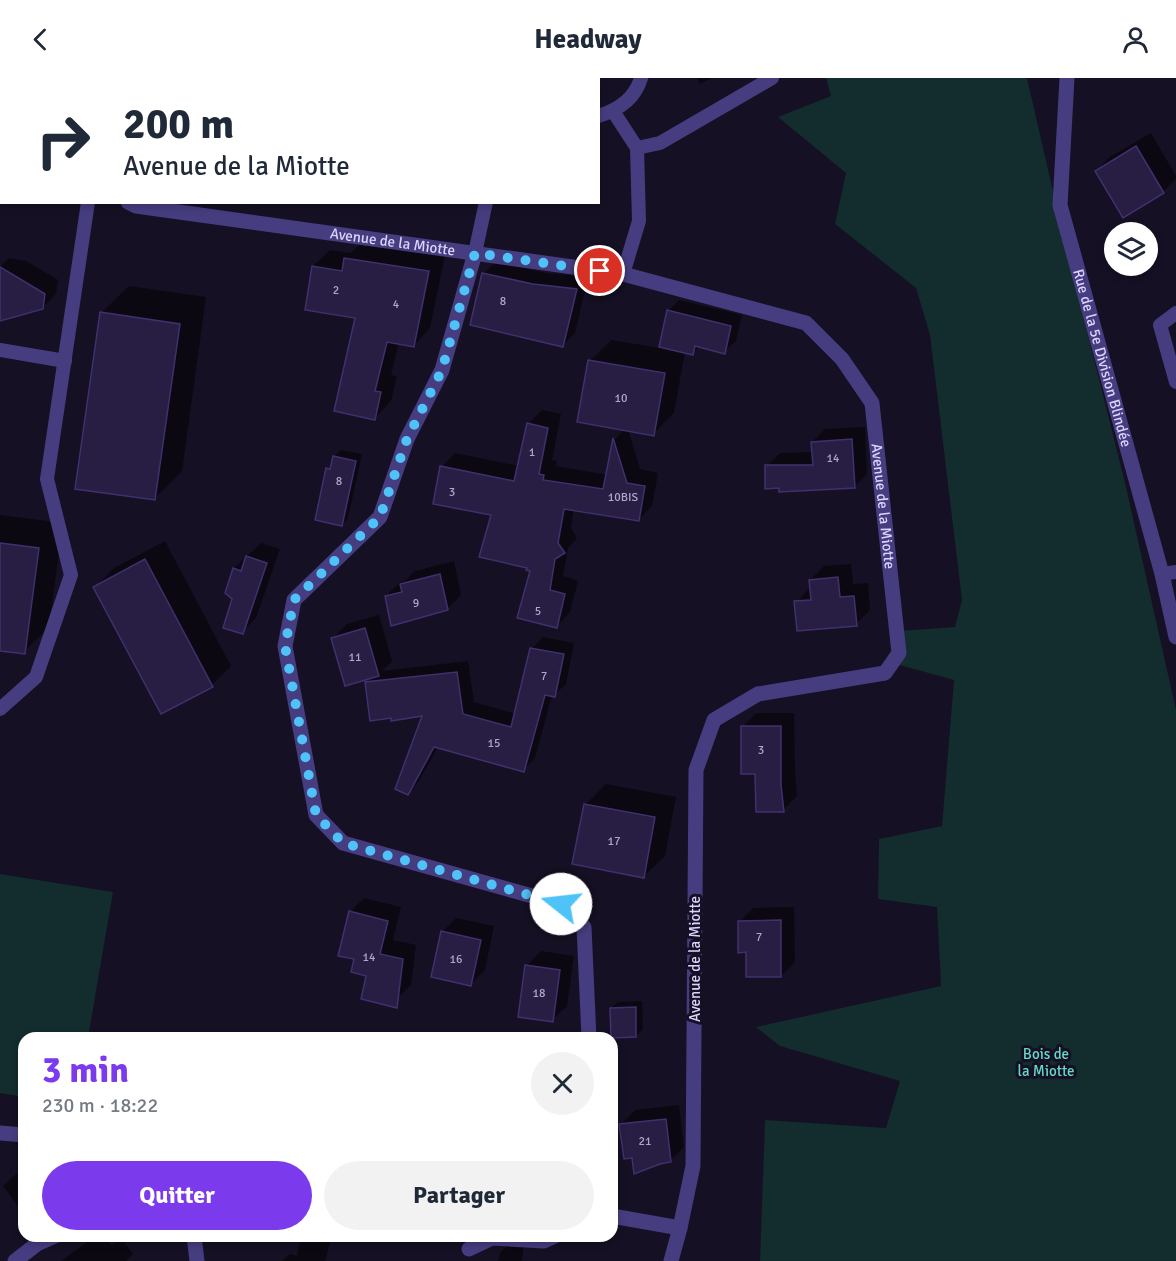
<!DOCTYPE html>
<html lang="fr">
<meta charset="utf-8">
<style>
body{margin:0;font-family:Signika,sans-serif;background:#f2f2f3;color:#1f2937;height:100vh;display:flex;flex-direction:column;font-size:22px;white-space:nowrap}
*{box-sizing:border-box;margin:0}
p{font-size:20px;color:#747a83}
.icon{flex:none;width:33px;height:33px;fill:none;stroke:currentColor;stroke-width:2;stroke-linecap:round;stroke-linejoin:round}
.map{position:relative;flex:1;overflow:hidden}
.details{position:absolute;left:18px;top:954px;width:600px;height:210px;display:flex;flex-direction:column;background:#fff;border-radius:18px;box-shadow:0 3px 9px #0003}
.details>*{flex:none}
.guide{position:absolute;left:0px;top:0px;width:600px;height:126px;box-shadow:0 3px 9px #0003;background:#fff;color:#1f2937;overflow:hidden}
.controls{position:absolute;left:1104px;top:144px;display:grid;gap:12px}
.controls a{display:grid;place-items:center;width:54px;height:54px;border-radius:50%;background:#fff;box-shadow:0 3px 9px #0003;font-size:30px}
.pin{position:absolute;display:grid;place-items:center;width:51px;height:51px;color:#fff;margin:-26px;border:3px solid #fff;border-radius:50%;box-shadow:0 2px 6px #0007}
.me{position:absolute;width:66px;margin:-33px;rotate:286deg;stroke-linejoin:round;filter:drop-shadow(0 0 4px #0008)}
.turn{display:flex;align-items:center;gap:21px;height:126px;padding:0 24px;font-size:27px}
.turn .icon{width:78px;height:78px;stroke-width:2.5}
.turn b{display:block;font-size:42px;line-height:51px}
.round{display:grid;place-items:center;flex:none;width:63px;height:63px;border-radius:32px;background:#f2f2f3}
.summary{display:flex;align-items:center;justify-content:space-between;height:102px;padding:0 24px}
h1{font-size:36px;font-weight:800;line-height:45px;color:#7c3aed}
.button{display:flex;gap:12px;margin-top:auto;padding:12px 24px}
.button a{flex:1;height:69px;border-radius:36px;background:#7c3aed;color:#fff;font-size:24px;font-weight:800;line-height:69px;text-align:center}
.button a+a{background:#f2f2f3;color:#1f2937}
header{display:flex;justify-content:space-between;align-items:center;height:78px;padding:0 24px;background:#fff;font-size:27px;font-weight:800}
.map>svg:first-child{display:block}
</style>
<header><svg class="icon" aria-label="back" viewBox="0 0 24 24"><path d="M15 5l-7 7 7 7"/></svg>Headway<svg class="icon" aria-label="person" viewBox="0 0 24 24"><circle cx="12" cy="8" r="4"/><path d="M4 21q1-7 8-7t8 7"/></svg></header>
<div class="map">
<svg width="1176" height="1183" viewBox="0 0 1176 1183">
<rect width="100%" height="100%" fill="#151023"/>
<g fill="#132c2d">
<polygon points="826,0 1027,0 1063,157 1126,409 1176,632 1176,1183 760,1183 765,1042 886,1050 900,1003 780,968 756,949 941,908 937,829 878,821 879,761 942,748 954,602 896,586 899,553 955,549 962,522 930,257 916,210 835,146 846,95 778,39 831,18"/>
<polygon points="0,796 113,814 88,960 24,960 24,1019 0,1015"/>
</g>
<g fill="#0007">
<polygon points="134,0 292,0 292,2 136,2"/>
<polygon points="697,0 712,0 700,6"/>
<polygon points="1151,55 1176,98 1176,101 1163,114 1096,93 1110,79"/>
<polygon points="362,164 445,177 430,250 414,267 399,264 391,297 397,298 391,323 375,340 356,239 313,188 330,172 351,175"/>
<polygon points="9,180 26,183 58,202 56,216 42,230 0,239 0,189"/>
<polygon points="496,184 546,195 588,199 575,255 563,267 483,196"/>
<polygon points="129,208 206,219 182,393 154,421 101,235"/>
<polygon points="679,222 742,237 736,263 724,274 700,268 693,275 685,274 674,335 653,356 628,351 640,391 658,395 652,428 638,442 574,431 571,450 577,460 568,470 563,498 578,503 570,534 557,548 532,492 493,436 442,389 455,375 519,388 528,346 542,332 561,336 552,382 557,383 556,388 608,397 615,361 625,351 590,283 611,262 660,270 668,233"/>
<polygon points="865,349 867,396 854,409 781,408 767,388 780,375 813,374 812,364 825,351"/>
<polygon points="341,372 362,376 348,440 342,446 327,391 333,385 334,379"/>
<polygon points="0,437 63,445 49,549 24,574 0,571"/>
<polygon points="165,463 231,588 212,607 95,509 114,490"/>
<polygon points="261,465 280,471 256,540 242,554 234,520 234,490"/>
<polygon points="454,483 461,517 447,531 386,518 400,504 405,503 415,493"/>
<polygon points="851,486 853,506 868,505 870,532 856,546 796,524 810,510 810,502 824,488"/>
<polygon points="379,537 392,583 382,593 468,583 474,624 516,636 532,571 543,559 574,565 566,606 554,617 552,617 535,680 523,692 438,669 419,703 408,715 424,636 367,605 373,598 333,560 347,546"/>
<polygon points="756,635 794,635 795,692 797,718 783,732 756,694 742,649"/>
<polygon points="606,706 676,719 665,778 644,798 585,727"/>
<polygon points="364,820 401,829 393,862 416,867 411,907 397,921 368,897 356,880 350,834"/>
<polygon points="794,829 795,884 781,898 748,873 739,844 753,830"/>
<polygon points="456,840 494,848 485,892 471,906 442,854"/>
<polygon points="541,873 574,878 567,928 552,942 527,887"/>
<polygon points="642,923 643,951 636,958 611,930 618,924"/>
<polygon points="480,955 496,960 474,960"/>
<polygon points="679,1027 684,1069 670,1083 633,1078 621,1046 635,1032"/>
<polygon points="24,1089 24,1132 22,1134 3,1108"/>
<polygon points="301,1158 332,1158 325,1183 282,1183 290,1176 297,1178"/>
<polygon points="94,1159 97,1163 104,1159 111,1167 121,1160 133,1176 126,1183 61,1183"/>
<polygon points="514,1161 524,1163 522,1183 498,1183 500,1175"/>
</g>
<g fill="#281d43" stroke="#41306e" stroke-width="1.5">
<polygon points="1136,68 1164,115 1123,140 1095,93"/>
<polygon points="344,180 429,193 414,269 387,264 375,313 381,314 375,342 334,333 355,240 305,232 312,188 342,193"/>
<polygon points="0,189 45,216 43,231 0,243"/>
<polygon points="482,195 533,206 577,211 563,269 470,247"/>
<polygon points="667,232 731,248 725,276 695,268 693,277 659,269"/>
<polygon points="100,234 180,246 155,422 75,411"/>
<polygon points="588,282 665,295 654,358 577,344"/>
<polygon points="527,345 548,350 539,396 544,397 543,402 603,411 613,360 627,405 645,408 639,443 564,431 558,465 565,475 555,481 550,512 565,516 557,550 517,540 530,493 526,492 527,490 479,479 491,437 433,426 440,388 514,403"/>
<polygon points="852,361 855,410 779,414 779,410 765,411 765,387 813,387 811,364"/>
<polygon points="333,378 356,383 342,448 315,442 326,390 330,391"/>
<polygon points="0,465 39,470 25,576 0,573"/>
<polygon points="246,478 267,485 243,556 223,550 232,521 225,515 233,490 241,493"/>
<polygon points="145,481 213,609 161,636 93,509"/>
<polygon points="440,496 448,532 391,548 385,518 402,514 400,506"/>
<polygon points="838,499 840,519 854,518 857,548 797,553 794,523 811,522 809,502"/>
<polygon points="365,550 379,598 345,608 331,560"/>
<polygon points="530,570 564,576 555,619 545,617 524,694 434,669 408,717 395,711 422,638 391,643 391,640 370,643 365,604 457,594 463,636 511,649"/>
<polygon points="741,648 781,648 781,707 784,734 756,734 755,696 741,696"/>
<polygon points="584,726 655,739 644,800 572,786"/>
<polygon points="349,833 388,843 380,876 403,881 397,930 361,921 366,898 351,894 354,881 338,878"/>
<polygon points="781,842 781,899 746,899 746,874 738,875 738,843"/>
<polygon points="441,853 481,862 471,908 431,899"/>
<polygon points="525,887 560,892 553,944 518,939"/>
<polygon points="636,929 636,959 611,960 610,930"/>
<polygon points="666,1041 671,1084 660,1086 634,1096 632,1080 624,1081 619,1046"/>
</g>
<g fill="none" stroke-linecap="round" stroke-linejoin="round">
<g stroke="#453d80" stroke-width="14">
<polyline points="473,0 473,2"/>
<polyline points="531,0 532,2"/>
<polyline points="613,33 637,70 639,143 623,196"/>
<path d="M598 38C618 32 635 21 641 0"/>
<polyline points="637,70 660,65 772,0"/>
<polyline points="475,175 486,124"/>
<polyline points="1176,235 1160,247 1176,304"/>
<polyline points="0,272 65,283"/>
<polyline points="1162,496 1176,494"/>
<polyline points="0,631 36,599 71,497 47,401 88,124"/>
</g>
<g stroke="#453d80" stroke-width="15">
<path id="s1" d="M1067 0 1060 127 1162 496 1176 559"/>
<polyline points="0,10 2,12"/>
<path id="s2" d="M128 124 136 128 623 196 806 245 842 281 872 325 899 575 885 595 758 616 714 642 696 692 693 1088 680 1150 671 1183"/>
<polyline points="475,175 442,292 407,361 380,439 294,522 285,568 316,737 343,765 561,826 584,849 589,960"/>
<polyline points="0,1055 24,1057"/>
<polyline points="612,1138 680,1150"/>
<polyline points="194,1158 197,1183"/>
<polyline points="469,1171 492,1160 544,1163 555,1158"/>
<polyline points="15,1183 37,1166 55,1158"/>
</g>
</g>
<g fill="none" stroke-linecap="round" stroke-linejoin="round">
<polyline stroke="#4fc3f7" stroke-width="10" stroke-dasharray="0 18" points="561,826 343,765 316,737 285,568 294,522 380,439 407,361 442,292 475,175 600,193"/>
</g>
<g text-anchor="middle" dominant-baseline="central" stroke-width="6" stroke-linejoin="round" paint-order="stroke">
<g font-size="12" fill="#afa6ce">
<text x="336" y="212">2</text>
<text x="503" y="223">8</text>
<text x="396" y="226">4</text>
<text x="621" y="320">10</text>
<text x="532" y="374">1</text>
<text x="833" y="380">14</text>
<text x="339" y="403">8</text>
<text x="452" y="414">3</text>
<text x="623" y="419">10BIS</text>
<text x="416" y="525">9</text>
<text x="538" y="533">5</text>
<text x="355" y="579">11</text>
<text x="544" y="598">7</text>
<text x="494" y="665">15</text>
<text x="761" y="672">3</text>
<text x="614" y="763">17</text>
<text x="759" y="859">7</text>
<text x="369" y="879">14</text>
<text x="456" y="881">16</text>
<text x="539" y="915">18</text>
<text x="645" y="1063">21</text>
</g>
<g font-size="15" fill="#dcd4fd" stroke="#151023">
<text stroke="none"><textPath href="#s2" startOffset="268">Avenue de la Miotte</textPath></text>
<text stroke="none"><textPath href="#s1" startOffset="286">Rue de la 5e Division Blindée</textPath></text>
<text stroke="none"><textPath href="#s2" startOffset="898">Avenue de la Miotte</textPath></text>
<text transform="translate(695 881) rotate(-90)">Avenue de la Miotte</text>
</g>
<g font-size="15" fill="#64d9c6" stroke="#151023">
<text x="1046" y="976">Bois de<tspan x="1046" dy="17">la Miotte</tspan></text>
</g>
</g>
</svg>
<div class="controls">
<a><svg class="icon" aria-label="layers" viewBox="0 0 24 24"><path d="M12 4l9 5-9 5-9-5zM3 14l9 5 9-5"/></svg></a>
</div>
<div class="pin" style="left:600px;top:193px;background:#d93025"><svg class="icon" aria-label="arrive" viewBox="0 0 24 24"><path d="M6 21V4h12l-3 4 3 4H6"/></svg></div>
<svg class="me" style="left:561px;top:826px" viewBox="-20 -20 40 40"><circle r="19" fill="#fff"/><path d="M0-13L10 11 0 6-10 11z" fill="#4fc3f7"/></svg>
<div class="guide">
<div class="turn"><svg class="icon" aria-label="right" viewBox="0 0 24 24"><path d="M7 20v-9h11M14 6l5 5-5 5"/></svg><div><b>200 m</b>Avenue de la Miotte</div></div>
</div>
<section class="details">
<div class="summary"><div><h1>3 min</h1><p>230 m · 18:22</p></div><a class="round"><svg class="icon" aria-label="close" viewBox="0 0 24 24"><path d="M6 6l12 12M18 6L6 18"/></svg></a></div>
<div class="button"><a>Quitter</a><a>Partager</a></div>
</section>
</div>
